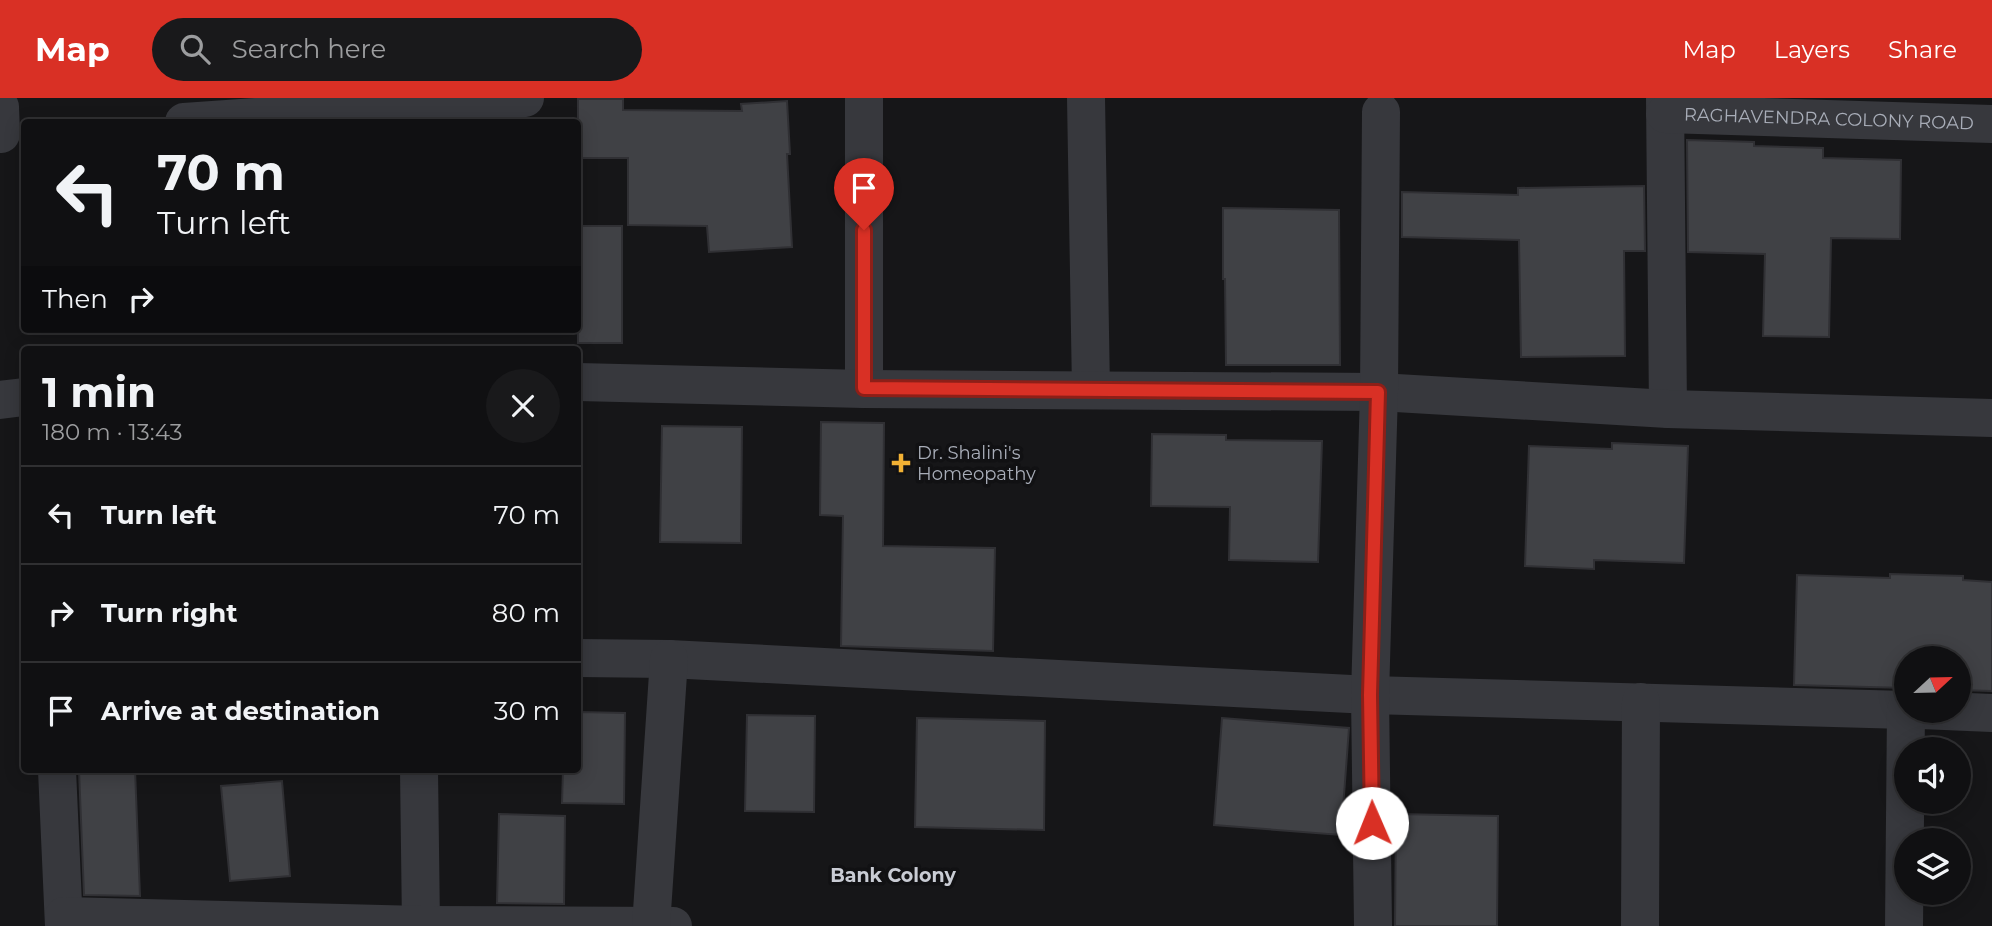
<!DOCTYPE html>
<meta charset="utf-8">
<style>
body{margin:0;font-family:Montserrat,sans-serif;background:#19191b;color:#f1f3f6;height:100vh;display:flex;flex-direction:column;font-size:26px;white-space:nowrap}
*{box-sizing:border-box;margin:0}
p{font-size:23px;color:#9c9d9f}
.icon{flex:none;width:38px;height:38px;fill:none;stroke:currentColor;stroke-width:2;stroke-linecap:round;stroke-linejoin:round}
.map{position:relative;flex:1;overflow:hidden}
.panel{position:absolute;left:21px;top:248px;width:560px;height:427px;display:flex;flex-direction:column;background:#101012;border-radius:7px;box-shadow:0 4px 18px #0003,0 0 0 2px #303032}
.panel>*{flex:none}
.top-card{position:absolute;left:21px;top:21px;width:560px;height:214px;border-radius:7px;box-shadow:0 4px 18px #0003,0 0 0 2px #303032;background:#101012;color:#f1f3f6;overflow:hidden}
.needle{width:46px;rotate:68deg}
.buttons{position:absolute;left:1894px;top:548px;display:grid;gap:14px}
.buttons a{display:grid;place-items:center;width:77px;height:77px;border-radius:50%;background:#101012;box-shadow:0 4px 18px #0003,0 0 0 2px #303032;font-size:35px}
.pin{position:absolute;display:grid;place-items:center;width:60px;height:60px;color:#fff;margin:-72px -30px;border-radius:50% 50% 50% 0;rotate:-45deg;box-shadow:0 0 7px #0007}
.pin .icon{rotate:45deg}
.me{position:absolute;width:77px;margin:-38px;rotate:359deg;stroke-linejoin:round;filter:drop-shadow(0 0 5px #0008)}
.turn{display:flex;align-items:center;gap:24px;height:147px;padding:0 21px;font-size:32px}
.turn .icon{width:91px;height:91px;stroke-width:2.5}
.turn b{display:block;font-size:49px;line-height:60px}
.then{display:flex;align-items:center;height:66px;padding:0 21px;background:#0003;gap:14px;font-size:26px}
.round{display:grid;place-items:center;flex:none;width:74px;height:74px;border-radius:37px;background:#19191b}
.head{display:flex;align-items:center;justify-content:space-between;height:119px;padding:0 21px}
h1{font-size:42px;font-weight:700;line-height:52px}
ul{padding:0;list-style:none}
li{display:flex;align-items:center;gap:21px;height:98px;padding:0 21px;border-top:2px solid #303032}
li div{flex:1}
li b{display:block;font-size:26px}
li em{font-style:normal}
header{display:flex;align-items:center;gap:42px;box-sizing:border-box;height:98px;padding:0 35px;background:#d93025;color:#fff}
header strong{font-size:33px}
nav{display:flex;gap:38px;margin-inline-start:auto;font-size:24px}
.search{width:490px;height:63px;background:#19191b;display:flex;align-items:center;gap:18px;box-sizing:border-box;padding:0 24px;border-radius:38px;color:#9c9d9f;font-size:26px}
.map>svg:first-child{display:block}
</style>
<header>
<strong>Map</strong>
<div class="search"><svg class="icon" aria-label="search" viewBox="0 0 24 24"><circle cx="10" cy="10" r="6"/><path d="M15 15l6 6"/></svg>Search here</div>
<nav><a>Map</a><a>Layers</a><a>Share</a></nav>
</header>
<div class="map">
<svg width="1992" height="828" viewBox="0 0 1992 828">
<rect width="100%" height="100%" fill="#161618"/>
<g fill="#404145" stroke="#303034" stroke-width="2">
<polygon points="578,1 623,1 623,12 742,13 741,6 787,3 790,56 787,56 792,149 709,154 707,128 628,127 628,60 578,60"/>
<polygon points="1687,42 1754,44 1754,48 1823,50 1823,60 1901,62 1900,141 1831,140 1829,239 1763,238 1765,156 1688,154"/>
<polygon points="1644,88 1645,153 1624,153 1625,258 1521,259 1519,142 1402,139 1402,94 1518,97 1518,90"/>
<polygon points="1223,110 1339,112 1340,267 1226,267 1225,181 1223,181"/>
<rect x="578" y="128" width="44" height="117"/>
<polygon points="821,324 884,325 883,448 995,450 993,553 841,548 843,418 820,417"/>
<polygon points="662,328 742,329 741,445 660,444"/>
<polygon points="1152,336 1226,337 1226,342 1322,343 1318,464 1229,462 1230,409 1151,408"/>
<polygon points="1612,345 1688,348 1684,465 1594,462 1594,471 1525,468 1529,348 1612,351"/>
<polygon points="1890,476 1963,478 1963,482 1992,484 1992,593 1958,592 1958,560 1906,560 1906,590 1794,587 1797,477 1890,480"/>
<polygon points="578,614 625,615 624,706 562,705 563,672 578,672"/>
<polygon points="747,617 815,618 814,714 745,713"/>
<polygon points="917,620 1045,623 1044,732 915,729"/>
<polygon points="1222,620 1349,630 1341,737 1214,727"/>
<polygon points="79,672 135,672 140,798 84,797"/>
<polygon points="282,683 290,778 230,783 221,688"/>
<polygon points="499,716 565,718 564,806 497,805"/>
<polygon points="1396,716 1498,718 1497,828 1395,828"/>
</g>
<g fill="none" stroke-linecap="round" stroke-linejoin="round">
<g stroke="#37383d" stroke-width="38">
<polyline points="864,0 864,291"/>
<polyline points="1086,0 1091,292"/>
<polyline points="1665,0 1668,311"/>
<polyline points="0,9 1,36"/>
<path id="s1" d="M1665 16 1992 26"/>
<polyline points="184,24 525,0"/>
<polyline points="578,284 864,291 1379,294 1668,311 1992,320"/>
<polyline points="0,302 24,299"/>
<polyline points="578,560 669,561 1370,597 1906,612"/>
<polyline points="1921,612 1992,615"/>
<polyline points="57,672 64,828"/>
<polyline points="419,672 421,828"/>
<polyline points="64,818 421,827 673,828"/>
<polyline points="651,828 669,561"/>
<polyline points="1373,828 1370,597 1379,294 1381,14"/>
<polyline points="1640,828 1641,604"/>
<polyline points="1904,828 1906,612"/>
</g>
</g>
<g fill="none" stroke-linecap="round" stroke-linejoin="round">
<defs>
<polyline id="route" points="864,132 864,290 1378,294 1370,597 1372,725"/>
</defs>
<use href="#route" stroke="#8d1f18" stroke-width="18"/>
<use href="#route" stroke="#d93025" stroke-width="12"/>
</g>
<path fill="#f2b134" stroke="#111113" stroke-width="2.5" d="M897.5 354.5h7v7h7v7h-7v7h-7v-7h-7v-7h7z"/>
<g text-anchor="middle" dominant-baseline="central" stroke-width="7" stroke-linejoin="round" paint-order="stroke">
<g font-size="18" fill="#a8adb8" stroke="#111113">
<text stroke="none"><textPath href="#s1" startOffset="164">RAGHAVENDRA COLONY ROAD</textPath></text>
</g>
<g font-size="18" fill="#a8adb8" stroke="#111113" text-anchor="start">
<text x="917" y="355">Dr. Shalini's<tspan x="917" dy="21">Homeopathy</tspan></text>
</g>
<g font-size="19" font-weight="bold" fill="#c9ccd4" stroke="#111113">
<text x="893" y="777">Bank Colony</text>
</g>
</g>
</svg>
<div class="buttons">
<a><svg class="needle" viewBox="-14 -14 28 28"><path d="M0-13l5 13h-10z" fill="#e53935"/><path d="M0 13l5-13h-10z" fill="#9c9d9f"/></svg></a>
<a><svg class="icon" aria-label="sound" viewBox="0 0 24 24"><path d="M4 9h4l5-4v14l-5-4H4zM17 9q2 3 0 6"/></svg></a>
<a><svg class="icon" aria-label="layers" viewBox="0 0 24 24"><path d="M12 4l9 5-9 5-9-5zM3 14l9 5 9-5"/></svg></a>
</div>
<div class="pin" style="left:864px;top:132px;background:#d93025"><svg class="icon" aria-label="arrive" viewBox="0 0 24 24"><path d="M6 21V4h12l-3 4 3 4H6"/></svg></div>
<svg class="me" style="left:1372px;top:725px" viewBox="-20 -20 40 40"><circle r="19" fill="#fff"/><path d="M0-13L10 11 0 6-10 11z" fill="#d93025"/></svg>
<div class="top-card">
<div class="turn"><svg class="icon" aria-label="left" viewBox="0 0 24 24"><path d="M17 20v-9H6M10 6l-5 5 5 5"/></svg><div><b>70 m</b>Turn left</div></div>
<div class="then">Then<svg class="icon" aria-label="right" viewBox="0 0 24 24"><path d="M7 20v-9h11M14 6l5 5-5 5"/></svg></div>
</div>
<section class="panel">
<div class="head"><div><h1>1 min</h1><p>180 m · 13:43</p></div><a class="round"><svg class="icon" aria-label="close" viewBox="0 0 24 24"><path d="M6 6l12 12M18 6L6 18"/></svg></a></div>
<ul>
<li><svg class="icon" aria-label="left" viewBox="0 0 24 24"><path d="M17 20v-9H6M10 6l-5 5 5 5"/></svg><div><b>Turn left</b></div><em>70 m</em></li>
<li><svg class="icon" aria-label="right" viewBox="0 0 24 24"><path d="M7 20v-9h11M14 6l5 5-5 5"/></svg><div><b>Turn right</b></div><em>80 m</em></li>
<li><svg class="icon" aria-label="arrive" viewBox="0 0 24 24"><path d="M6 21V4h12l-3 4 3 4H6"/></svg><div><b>Arrive at destination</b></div><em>30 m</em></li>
</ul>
</section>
</div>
